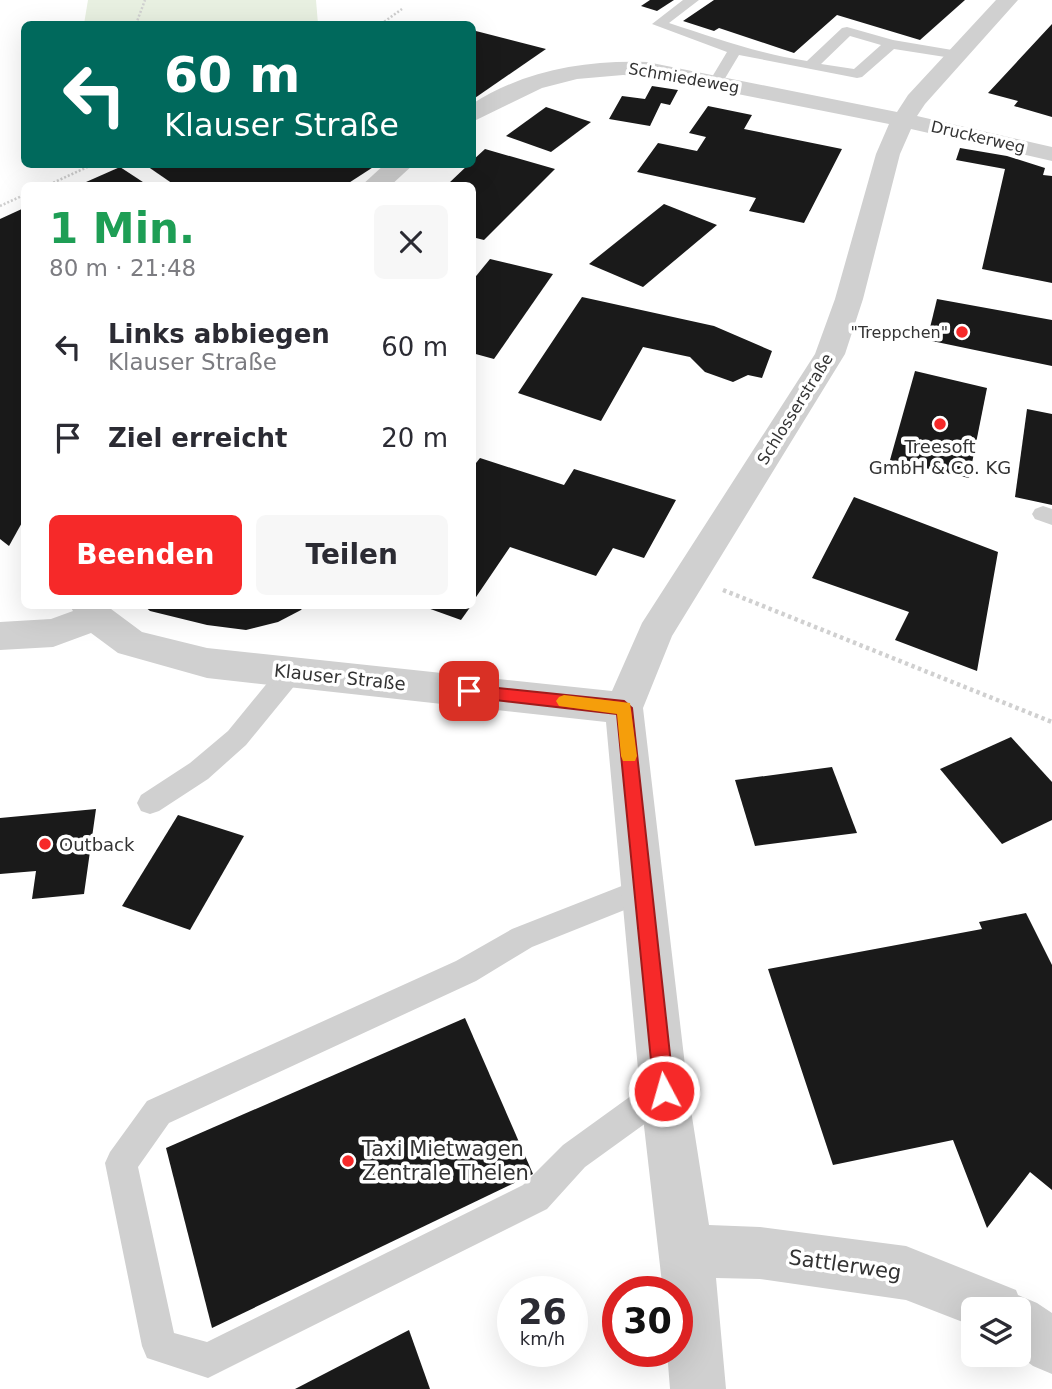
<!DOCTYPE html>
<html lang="de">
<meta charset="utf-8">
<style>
body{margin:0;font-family:"DejaVu Sans",sans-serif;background:#f7f7f7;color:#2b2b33;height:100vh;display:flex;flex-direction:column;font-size:26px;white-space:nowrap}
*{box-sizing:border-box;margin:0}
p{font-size:23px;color:#7c7c81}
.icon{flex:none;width:38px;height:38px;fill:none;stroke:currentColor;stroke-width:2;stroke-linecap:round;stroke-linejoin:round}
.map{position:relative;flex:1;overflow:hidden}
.side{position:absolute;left:21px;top:182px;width:455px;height:427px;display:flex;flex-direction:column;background:#fff;border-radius:10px;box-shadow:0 7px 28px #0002}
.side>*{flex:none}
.hud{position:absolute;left:21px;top:21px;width:455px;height:147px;border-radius:10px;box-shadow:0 7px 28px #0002;background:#00695c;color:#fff;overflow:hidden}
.tools{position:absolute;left:961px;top:1297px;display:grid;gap:14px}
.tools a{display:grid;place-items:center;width:70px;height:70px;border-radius:10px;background:#fff;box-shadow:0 7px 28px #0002;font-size:35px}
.speed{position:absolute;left:497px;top:1276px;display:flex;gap:14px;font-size:35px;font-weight:700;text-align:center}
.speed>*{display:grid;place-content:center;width:91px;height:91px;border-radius:50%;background:#fff;box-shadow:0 7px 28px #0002;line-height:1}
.speed small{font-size:18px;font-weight:400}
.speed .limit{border:10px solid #d22;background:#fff;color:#111}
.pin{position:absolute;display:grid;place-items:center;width:60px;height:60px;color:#fff;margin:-30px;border-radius:14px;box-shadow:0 4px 10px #0006}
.me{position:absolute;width:77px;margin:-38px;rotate:354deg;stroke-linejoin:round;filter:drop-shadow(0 0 5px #0008)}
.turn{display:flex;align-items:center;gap:24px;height:147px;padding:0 28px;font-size:32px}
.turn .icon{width:91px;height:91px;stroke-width:2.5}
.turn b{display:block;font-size:49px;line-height:60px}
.round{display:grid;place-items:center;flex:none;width:74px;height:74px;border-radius:10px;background:#f7f7f7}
.overview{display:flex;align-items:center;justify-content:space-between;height:119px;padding:0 28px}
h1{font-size:42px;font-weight:700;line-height:52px;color:#1e9e55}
.cta{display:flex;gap:14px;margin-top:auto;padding:14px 28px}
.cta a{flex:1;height:80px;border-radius:10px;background:#f62929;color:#fff;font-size:28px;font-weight:700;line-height:80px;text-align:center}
.cta a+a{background:#f7f7f7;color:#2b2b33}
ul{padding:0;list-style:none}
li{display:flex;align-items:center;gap:21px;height:91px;padding:0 28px}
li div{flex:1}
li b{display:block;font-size:26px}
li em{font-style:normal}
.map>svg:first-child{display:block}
</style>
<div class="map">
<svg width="1052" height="1389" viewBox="0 0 1052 1389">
<rect width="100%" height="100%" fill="#fff"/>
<polygon fill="#e8f0e1" points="88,0 316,0 318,24 84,24"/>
<g fill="#1a1a1a">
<polygon points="650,0 674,0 657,11 641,6"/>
<polygon points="714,0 965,0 920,40 837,15 794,53 719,28 714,31 683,21"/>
<polygon points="1052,24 1052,117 1014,106 1018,101 988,93"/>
<polygon points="472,30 546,49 472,100"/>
<polygon points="652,86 678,90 670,105 661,103 650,126 609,119 622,96 645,99"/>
<polygon points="708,106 752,115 744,129 842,149 804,223 749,211 756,198 637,172 658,143 697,151 706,137 689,133"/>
<polygon points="546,107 591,122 551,152 506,136"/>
<polygon points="960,148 1007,156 1045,168 1043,175 1052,176 1052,283 982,269 1005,169 956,160"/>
<polygon points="485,149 555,169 484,240 472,237 472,186 449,183 469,164 472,164 472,161"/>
<polygon points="144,164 378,164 344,186 176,186"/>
<polygon points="120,167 149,186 77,186"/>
<polygon points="664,204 717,225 643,287 589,264"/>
<polygon points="24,208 24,519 9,546 0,539 0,219"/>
<polygon points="490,259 553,274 494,359 472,353 472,281"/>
<polygon points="582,297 714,326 772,351 762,378 748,375 733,382 705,372 690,357 643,347 601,421 518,393"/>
<polygon points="937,299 1052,320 1052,366 927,340"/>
<polygon points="915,371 987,388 969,478 890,460"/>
<polygon points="1027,409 1052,414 1052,505 1015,497"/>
<polygon points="480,458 564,485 574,469 676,500 644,558 613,548 596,576 510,547 472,603 472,468"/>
<polygon points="854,497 998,552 977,671 895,640 909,612 812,578"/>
<polygon points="144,606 304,606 301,610 278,622 246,630 207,625 150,611"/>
<polygon points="422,606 471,606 461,620"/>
<polygon points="1011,737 1052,782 1052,820 1002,844 940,769"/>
<polygon points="832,767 857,833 755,846 735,780"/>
<polygon points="96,809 84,894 32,899 36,871 0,874 0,818"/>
<polygon points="178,815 244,836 190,930 122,906"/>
<polygon points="1026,913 1052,965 1052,1190 1030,1172 987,1228 953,1140 833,1165 768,969 982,929 979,922"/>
<polygon points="465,1018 533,1174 212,1328 166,1148"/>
<polygon points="409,1330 430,1389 295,1389"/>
</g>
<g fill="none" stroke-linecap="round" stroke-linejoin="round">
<g stroke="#d0d0d0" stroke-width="2.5" stroke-dasharray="2 2" stroke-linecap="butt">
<polyline points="136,24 145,0"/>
<polyline points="381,24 402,9"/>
<polyline points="46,186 94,164"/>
<polyline points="0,206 24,195"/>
</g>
<polyline stroke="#d0d0d0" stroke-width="4.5" stroke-dasharray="3.5 3.5" stroke-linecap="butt" points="723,590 1052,722"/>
<g fill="#d0d0d0" fill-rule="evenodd">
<path d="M683 0H699L669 23C715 38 759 54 807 61L842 28 847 27 893 40 958 51 965 55 958 59 894 49 862 77 857 78 739 55 721 85 716 86 709 82 727 52 652 24ZM850 36 881 45 854 69 821 64Z"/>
<polygon points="1043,506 1052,509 1052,525 1035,519 1032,514 1035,509"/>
<polygon points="291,663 300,665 303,672 300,679 246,745 208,779 159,811 150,814 141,811 137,803 141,795 190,763 228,731 282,665"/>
<polygon points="642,878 652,881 656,890 652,899 532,947 476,981 169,1123 138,1167 174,1333 207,1342 523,1185 563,1145 653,1080 664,1076 675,1080 679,1091 675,1102 585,1167 547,1209 220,1372 208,1378 147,1358 142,1346 105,1163 110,1152 147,1101 456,961 512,929"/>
</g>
<g fill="#d0d0d0" fill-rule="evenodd">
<path d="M996 0H1018L925 104 917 116 1052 147V161L911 129 900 154 863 299 845 354 672 636 643 708 688 1091 709 1225 760 1227 906 1246 1016 1290 1018 1295 1037 1303 1052 1313V1374L1033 1366 1017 1354 1018 1309H973V1326L906 1300 760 1279 716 1278 726 1389H670L667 1351H677V1292H663L640 1091 606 722 207 678 118 653 91 633 53 647 0 650V622L51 619 73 611 70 606H107L142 632 207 648 612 691 642 623 815 354 835 299 876 154 889 124 647 76 623 75 577 79 542 88 472 122V104C525 70 585 60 647 62L897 112 908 95Z"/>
<polygon points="385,164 414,164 390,186 361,186"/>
</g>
</g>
<polygon fill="#f62929" stroke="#a01b1b" stroke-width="2" points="469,685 624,701 632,708 674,1091 671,1099 664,1102 657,1099 654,1091 617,714 469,697 461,691"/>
<polygon fill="#f59e0b" points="564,695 630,703 637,756 635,761 623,761 621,756 617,714 559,706 556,701 559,697"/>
<g fill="#f62929" stroke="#fff" stroke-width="2.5">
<circle cx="962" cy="332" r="7"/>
<circle cx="940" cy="424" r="7"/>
<circle cx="45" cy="844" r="7"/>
<circle cx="348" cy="1161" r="7"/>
</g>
<g text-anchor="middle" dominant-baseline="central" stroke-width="7" stroke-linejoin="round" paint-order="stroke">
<g font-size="16" fill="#333" stroke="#fff">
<text transform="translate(684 78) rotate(10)">Schmiedeweg</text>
<text transform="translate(978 137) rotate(13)">Druckerweg</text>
<text transform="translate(795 409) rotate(-58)">Schlosserstraße</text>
</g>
<g font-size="16" fill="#333" stroke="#fff" text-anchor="end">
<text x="948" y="332">"Treppchen"</text>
</g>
<g font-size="18" fill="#333" stroke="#fff">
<text x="940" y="446">Treesoft<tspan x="940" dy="21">GmbH &amp; Co. KG</tspan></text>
<text x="59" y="844" text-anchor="start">Outback</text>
</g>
<g font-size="18" fill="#333" stroke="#fff">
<text transform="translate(340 677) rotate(6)">Klauser Straße</text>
</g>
<g font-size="21" fill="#333" stroke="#fff" text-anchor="start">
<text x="362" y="1149">Taxi Mietwagen<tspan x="362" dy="24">Zentrale Thelen</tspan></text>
</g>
<g font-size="21" fill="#333" stroke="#fff">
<text transform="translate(845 1265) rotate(8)">Sattlerweg</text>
</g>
</g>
</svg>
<div class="tools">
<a><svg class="icon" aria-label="layers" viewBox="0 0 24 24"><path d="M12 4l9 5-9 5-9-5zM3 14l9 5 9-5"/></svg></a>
</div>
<div class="speed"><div>26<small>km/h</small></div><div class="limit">30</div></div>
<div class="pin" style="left:469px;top:691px;background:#d93025"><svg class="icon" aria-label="arrive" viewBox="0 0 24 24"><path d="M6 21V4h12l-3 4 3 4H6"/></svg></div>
<svg class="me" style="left:664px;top:1091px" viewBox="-20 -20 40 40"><circle r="17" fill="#f62929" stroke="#fff" stroke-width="3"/><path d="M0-11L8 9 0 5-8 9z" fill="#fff"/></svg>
<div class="hud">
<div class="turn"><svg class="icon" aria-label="left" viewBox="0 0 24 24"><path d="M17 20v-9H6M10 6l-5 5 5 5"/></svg><div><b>60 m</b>Klauser Straße</div></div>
</div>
<section class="side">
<div class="overview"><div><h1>1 Min.</h1><p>80 m · 21:48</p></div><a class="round"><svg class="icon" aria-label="close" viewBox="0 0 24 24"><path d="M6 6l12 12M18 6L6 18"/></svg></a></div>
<ul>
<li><svg class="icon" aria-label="left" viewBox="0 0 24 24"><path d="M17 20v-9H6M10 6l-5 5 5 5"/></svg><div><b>Links abbiegen</b><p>Klauser Straße</p></div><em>60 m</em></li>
<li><svg class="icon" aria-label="arrive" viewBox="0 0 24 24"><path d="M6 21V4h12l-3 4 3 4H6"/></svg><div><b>Ziel erreicht</b></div><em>20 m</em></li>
</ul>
<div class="cta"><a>Beenden</a><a>Teilen</a></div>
</section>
</div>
